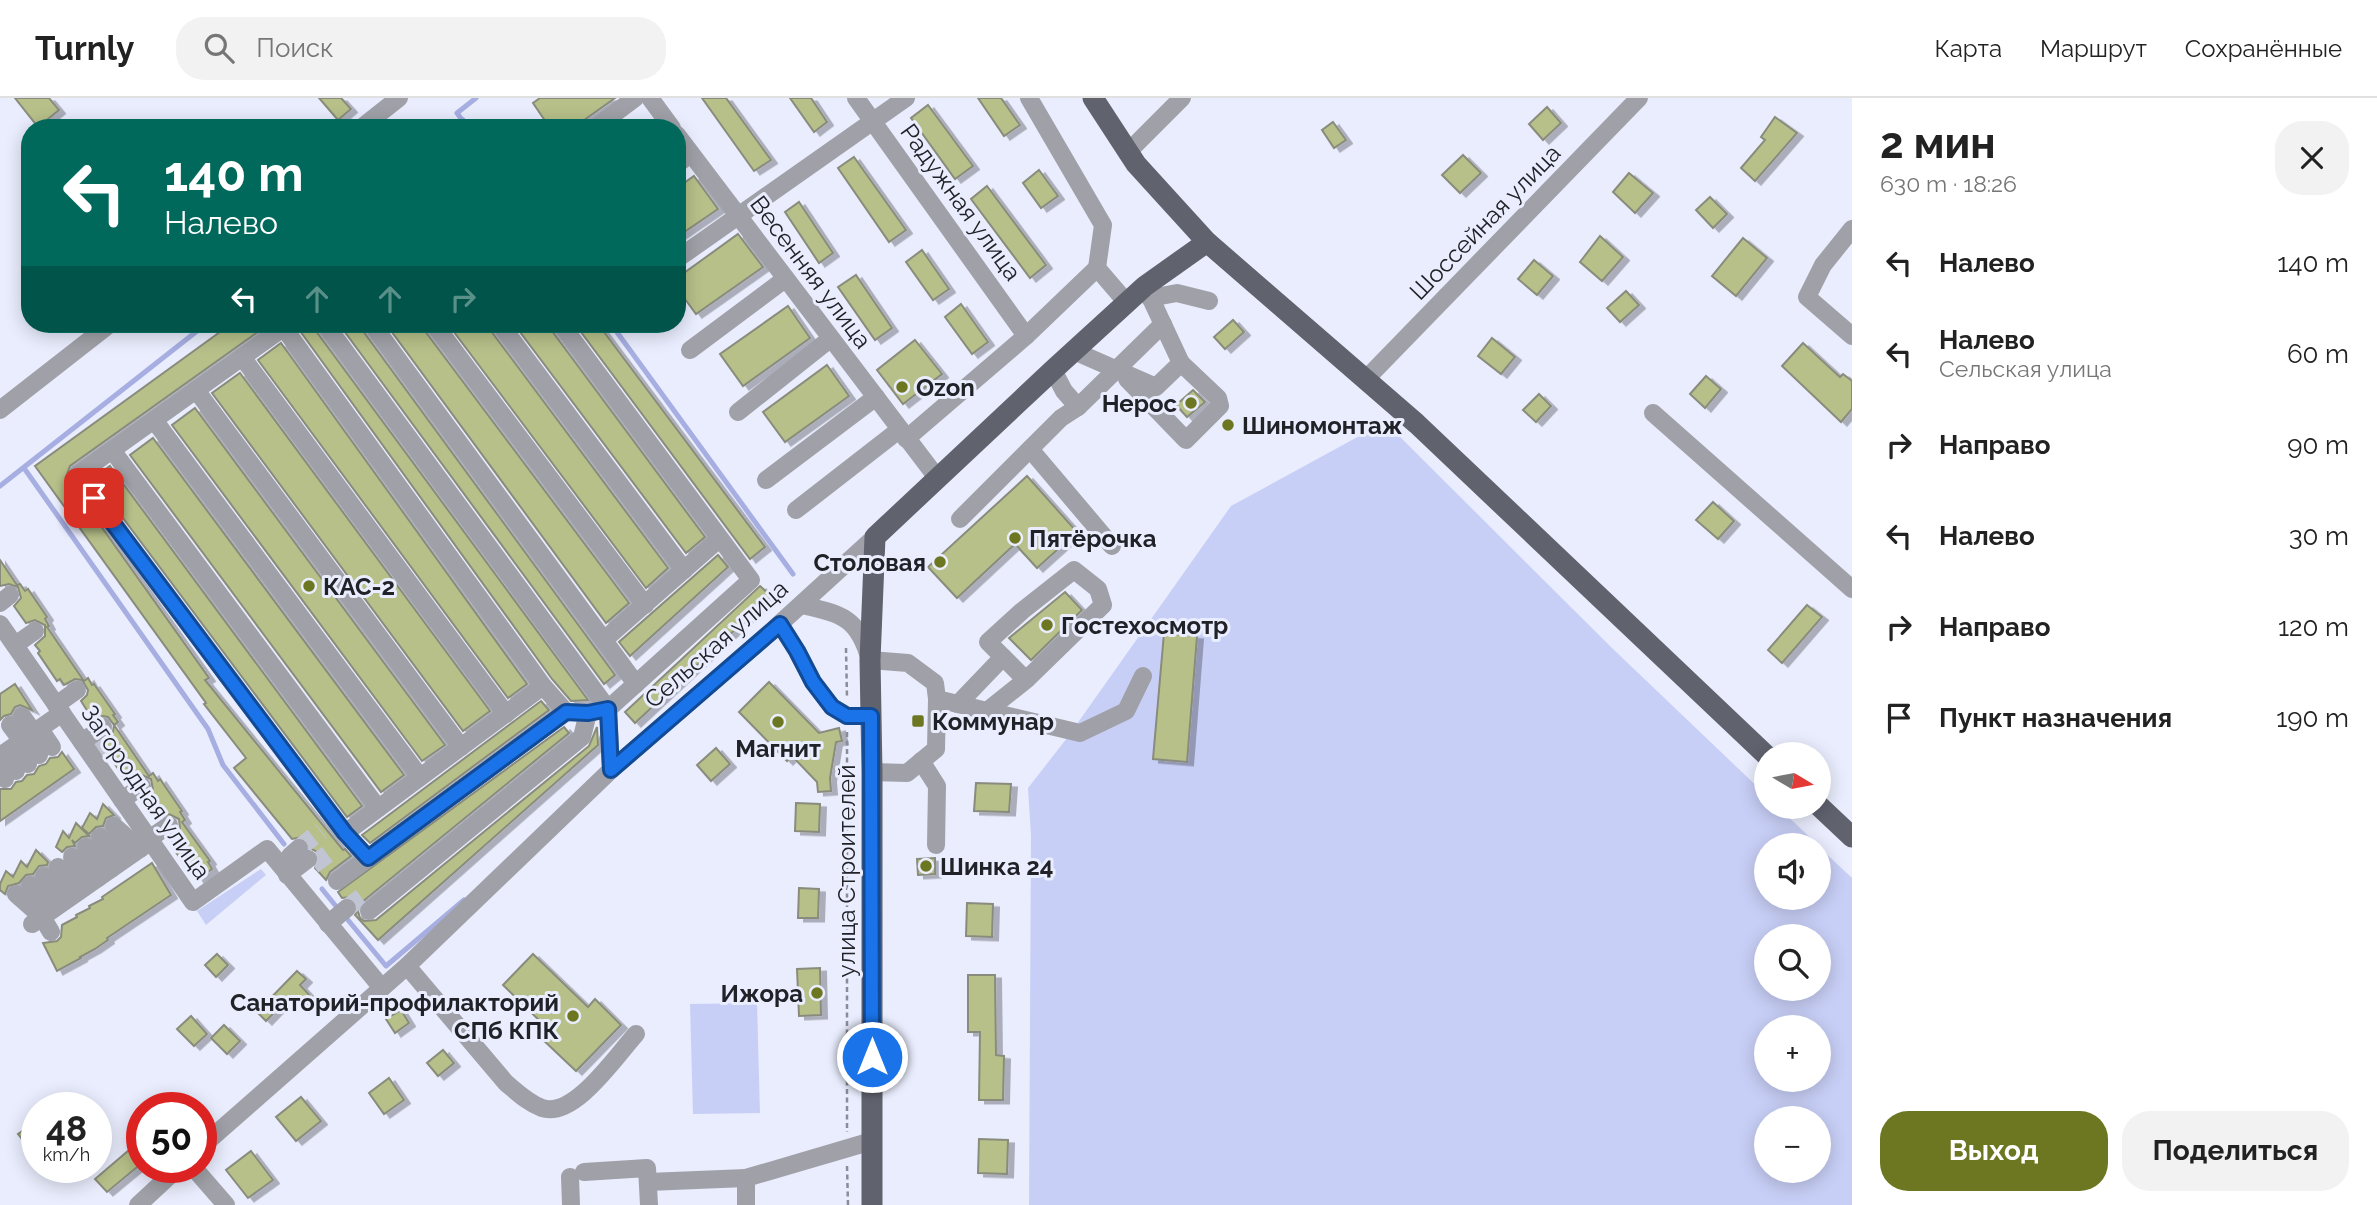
<!DOCTYPE html>
<html lang="ru">
<meta charset="utf-8">
<style>
body{margin:0;font-family:Raleway,sans-serif;background:#f2f2f2;color:#222;height:100vh;display:flex;flex-direction:column;font-size:26px;white-space:nowrap}
*{box-sizing:border-box;margin:0}
p{font-size:23px;color:#767676}
.icon{flex:none;width:38px;height:38px;fill:none;stroke:currentColor;stroke-width:2;stroke-linecap:round;stroke-linejoin:round}
.map{position:relative;flex:1;overflow:hidden}
.panel{display:flex;flex-direction:column;background:#fff;width:525px}
.panel>*{flex:none}
.hud{position:absolute;left:21px;top:21px;width:665px;height:214px;border-radius:28px;box-shadow:0 4px 18px #0003;background:#00695c;color:#fff;overflow:hidden}
.needle{width:46px;rotate:100deg}
.fabs{position:absolute;left:1754px;top:644px;display:grid;gap:14px}
.fabs a{display:grid;place-items:center;width:77px;height:77px;border-radius:50%;background:#fff;box-shadow:0 4px 18px #0003;font-size:35px}
.speed{position:absolute;left:21px;top:994px;display:flex;gap:14px;font-size:35px;font-weight:700;text-align:center}
.speed>*{display:grid;place-content:center;width:91px;height:91px;border-radius:50%;background:#fff;box-shadow:0 4px 18px #0003;line-height:1}
.speed small{font-size:18px;font-weight:400}
.speed .limit{border:10px solid #d22;background:#fff;color:#111}
.pin{position:absolute;display:grid;place-items:center;width:60px;height:60px;color:#fff;margin:-30px;border-radius:14px;box-shadow:0 4px 10px #0006}
.me{position:absolute;width:77px;margin:-38px;rotate:0deg;stroke-linejoin:round;filter:drop-shadow(0 0 5px #0008)}
.turn{display:flex;align-items:center;gap:24px;height:147px;padding:0 28px;font-size:32px}
.turn .icon{width:91px;height:91px;stroke-width:2.5}
.turn b{display:block;font-size:49px;line-height:60px}
.lanes{display:flex;align-items:center;height:66px;padding:0 28px;background:#0003;justify-content:center;gap:35px;direction:ltr}
.lanes .off{opacity:.35}
.round{display:grid;place-items:center;flex:none;width:74px;height:74px;border-radius:28px;background:#f2f2f2}
.head{display:flex;align-items:center;justify-content:space-between;height:119px;padding:0 28px}
h1{font-size:42px;font-weight:700;line-height:52px}
.action{display:flex;gap:14px;margin-top:auto;padding:14px 28px}
.action a{flex:1;height:80px;border-radius:28px;background:#6d7722;color:#fff;font-size:28px;font-weight:700;line-height:80px;text-align:center}
.action a+a{background:#f2f2f2;color:#222}
ul{padding:0;list-style:none}
li{display:flex;align-items:center;gap:21px;height:91px;padding:0 28px}
li div{flex:1}
li b{display:block;font-size:26px}
li em{font-style:normal}
header{display:flex;align-items:center;gap:42px;box-sizing:border-box;height:98px;padding:0 35px;background:#fff;border-bottom:2px solid #e0e0e0}
header strong{font-size:33px}
nav{display:flex;gap:38px;margin-inline-start:auto;font-size:24px}
.search{width:490px;height:63px;background:#f2f2f2;display:flex;align-items:center;gap:18px;box-sizing:border-box;padding:0 24px;border-radius:28px;color:#767676;font-size:26px}
main{display:flex;flex:1;min-height:0}
.map>svg:first-child{display:block}
</style>
<header>
<strong>Turnly</strong>
<div class="search"><svg class="icon" aria-label="search" viewBox="0 0 24 24"><circle cx="10" cy="10" r="6"/><path d="M15 15l6 6"/></svg>Поиск</div>
<nav><a>Карта</a><a>Маршрут</a><a>Сохранённые</a></nav>
</header>
<main>
<div class="map">
<svg width="1852" height="1107" viewBox="0 0 1852 1107">
<defs>
<filter id="shadow"><feDropShadow dx="6" dy="3.5" stdDeviation="0" flood-color="#0004"/></filter>
</defs>
<rect width="100%" height="100%" fill="#e9edfd"/>
<g fill="#c8cff6" fill-rule="evenodd">
<path d="M1385 324 1612 550 1766 697V709H1778L1818 747H1766V800H1818V748L1852 780V1107H1029L1031 738 1028 690 1067 640 1231 408ZM1766 838H1818V891H1766ZM1766 929H1818V982H1766ZM1766 1020H1818V1073H1766Z"/>
<polygon points="261,771 266,777 206,827 197,813"/>
<polygon points="757,905 760,1015 693,1016 690,906"/>
</g>
<g fill="none" stroke-linecap="round" stroke-linejoin="round">
<g stroke="#a6aee2" stroke-width="5">
<polyline points="454,30 463,22"/>
<polyline points="468,30 457,15 476,0"/>
<polyline points="611,226 793,476"/>
<polyline points="24,370 208,631 223,667 284,746"/>
<polyline points="0,388 206,226"/>
<polyline points="322,791 335,807"/>
<polyline points="348,822 386,868 464,802"/>
</g>
</g>
<g fill="#b7c089" stroke="#898c7c" stroke-width="2" filter="url(#shadow)">
<polygon points="15,0 49,0 59,12 38,29"/>
<polygon points="319,0 341,0 351,11 338,22"/>
<polygon points="540,0 615,0 573,30 550,30 533,5"/>
<polygon points="702,0 726,0 771,62 754,73"/>
<polygon points="790,0 811,0 827,24 814,34"/>
<polygon points="978,0 1001,0 1020,27 1004,38"/>
<polygon points="928,7 973,68 955,81 911,20"/>
<polygon points="1547,9 1561,25 1543,42 1529,26"/>
<polygon points="1775,19 1797,35 1755,83 1741,70 1765,42 1761,39"/>
<polygon points="1333,24 1346,42 1334,50 1322,32"/>
<polygon points="1463,57 1481,75 1460,95 1442,77"/>
<polygon points="854,59 906,132 889,144 838,70"/>
<polygon points="1039,72 1058,98 1041,110 1023,85"/>
<polygon points="1629,75 1653,95 1635,115 1613,94"/>
<polygon points="694,78 718,111 677,139 677,90"/>
<polygon points="987,88 1046,167 1030,180 971,101"/>
<polygon points="1710,99 1727,116 1713,130 1696,112"/>
<polygon points="799,104 833,155 819,165 785,114"/>
<polygon points="738,136 763,169 696,216 677,190 677,180"/>
<polygon points="1600,138 1623,159 1602,183 1580,164"/>
<polygon points="1743,140 1767,160 1736,198 1712,178"/>
<polygon points="922,152 949,191 933,202 906,164"/>
<polygon points="1534,162 1553,178 1537,197 1518,181"/>
<polygon points="856,177 892,230 875,242 838,189"/>
<polygon points="1626,193 1639,207 1620,224 1607,210"/>
<polygon points="961,206 988,244 972,256 945,219"/>
<polygon points="788,208 810,240 743,288 720,256"/>
<polygon points="1233,222 1244,234 1225,251 1214,239"/>
<polygon points="231,226 269,226 70,368 66,379 209,580 205,582 343,752 345,751 351,758 330,774 326,782 315,770 319,759 317,754 310,750 308,743 302,739 292,741 234,670 246,660 204,606 206,605 35,368"/>
<polygon points="295,226 314,226 316,233 588,602 571,603 552,581"/>
<polygon points="339,226 361,226 363,233 615,577 604,586"/>
<polygon points="386,226 423,226 425,233 629,505 606,525"/>
<polygon points="448,226 489,226 491,233 668,470 646,490"/>
<polygon points="514,226 550,226 552,233 705,439 686,455"/>
<polygon points="575,226 598,226 765,449 750,461"/>
<polygon points="1492,240 1515,259 1501,276 1478,258"/>
<polygon points="915,242 942,276 903,306 877,272"/>
<polygon points="281,245 527,586 508,600 258,262"/>
<polygon points="1803,245 1840,279 1843,276 1852,283 1852,311 1841,324 1782,268"/>
<polygon points="827,267 849,298 785,344 763,314"/>
<polygon points="240,275 490,613 463,633 212,295"/>
<polygon points="1706,278 1721,291 1705,310 1690,296"/>
<polygon points="1193,292 1205,304 1187,319 1176,307"/>
<polygon points="1539,296 1551,308 1536,324 1523,312"/>
<polygon points="195,310 445,647 422,663 172,327"/>
<polygon points="153,340 404,677 381,694 130,357"/>
<polygon points="110,368 362,708 347,719 93,380"/>
<polygon points="1027,378 1077,434 1037,470 1015,446 957,500 928,469"/>
<polygon points="1713,404 1734,423 1718,441 1696,422"/>
<polygon points="718,457 728,469 630,558 619,544"/>
<polygon points="0,462 17,487 20,486 25,493 28,491 47,519 45,521 49,528 47,529 84,583 88,580 92,587 94,586 115,616 113,617 118,624 114,627 108,619 103,618 93,622 81,603 87,597 88,592 82,582 75,581 64,587 60,581 57,583 38,555 40,553 35,547 45,538 45,527 35,522 26,525 14,508 21,500 18,489 9,486 0,488"/>
<polygon points="760,488 771,498 635,625 625,614"/>
<polygon points="1065,494 1082,512 1031,562 1009,540"/>
<polygon points="1807,507 1822,519 1782,565 1768,552"/>
<polygon points="1164,535 1197,538 1187,664 1153,661"/>
<polygon points="769,584 819,635 839,630 842,643 836,644 830,680 831,693 818,694 817,684 792,658 787,663 739,614"/>
<polygon points="15,586 32,612 20,607 15,609 11,616 4,618 0,622 0,596"/>
<polygon points="541,603 549,612 370,745 362,737"/>
<polygon points="114,627 149,678 153,675 158,683 160,681 182,713 180,714 185,722 182,724 210,763 208,764 212,771 198,781 194,774 191,776 171,747 174,745 170,740 180,731 179,721 169,716 160,719 146,699 153,692 151,681 142,677 130,683 127,679 125,681 104,650 106,649 102,643 113,634"/>
<polygon points="564,629 569,635 362,804 358,813 355,802 350,799 342,800 338,794"/>
<polygon points="597,629 598,647 378,842 355,817 358,813 360,820 364,823 376,822 589,648"/>
<polygon points="716,650 730,666 711,683 697,667"/>
<polygon points="62,654 74,671 0,723 0,691 11,691 16,684 22,683 27,677 34,676 39,668 46,666 50,660 58,659"/>
<polygon points="976,685 1011,686 1009,714 974,713"/>
<polygon points="796,705 820,706 819,734 795,733"/>
<polygon points="103,706 114,717 106,720 103,728 96,729 89,736 82,730 90,715 97,721"/>
<polygon points="76,725 89,738 82,739 75,745 72,742 75,748 67,749 62,754 56,749 63,733 69,740"/>
<polygon points="36,752 48,764 47,767 39,768 33,776 26,777 19,785 8,788 5,796 0,792 0,786 6,773 13,779 21,763 27,769"/>
<polygon points="935,760 935,776 918,777 917,761"/>
<polygon points="152,765 171,797 107,840 108,842 95,851 80,859 81,860 57,873 43,845 57,843 61,839 62,827 77,819 76,817 90,810 89,808 103,801 102,799"/>
<polygon points="799,790 819,791 818,820 798,820"/>
<polygon points="967,805 993,806 992,839 966,838"/>
<polygon points="217,856 228,867 216,879 205,867"/>
<polygon points="533,856 588,909 595,901 621,927 576,973 540,939 548,931 503,887"/>
<polygon points="820,870 821,917 799,918 797,871"/>
<polygon points="297,873 306,881 300,887 313,901 303,911 290,898 266,923 257,914"/>
<polygon points="968,877 995,877 996,957 1004,958 1003,1002 979,1002 980,934 968,934"/>
<polygon points="401,912 409,925 395,935 386,921"/>
<polygon points="191,918 207,936 194,948 177,931"/>
<polygon points="224,927 240,943 227,956 211,940"/>
<polygon points="443,952 454,965 438,978 427,965"/>
<polygon points="389,980 404,1002 384,1016 369,995"/>
<polygon points="301,999 321,1023 296,1043 276,1019"/>
<polygon points="37,1023 37,1043 29,1050 18,1036"/>
<polygon points="142,1041 142,1065 107,1094 95,1081"/>
<polygon points="979,1041 1008,1042 1007,1076 978,1075"/>
<polygon points="251,1053 273,1082 248,1100 226,1072"/>
</g>
<g fill="none" stroke-linecap="round" stroke-linejoin="round">
<g stroke="#c1c4d2" stroke-width="18" stroke-dasharray="18 9" stroke-linecap="butt">
<polyline points="90,655 104,645"/>
<polyline points="299,750 321,733"/>
<polyline points="313,767 333,752"/>
<polyline points="347,810 363,798"/>
</g>
<g stroke="#8a8c97" stroke-width="2.5" stroke-dasharray="5 3.5" stroke-linecap="butt">
<polyline points="846,550 847,600"/>
<polyline points="847,634 847,1034"/>
<polyline points="847,1068 848,1107"/>
</g>
<g stroke="#a0a1a8" stroke-width="18">
<polyline points="650,0 672,30"/>
<polyline points="856,0 1026,238"/>
<polyline points="1029,0 1103,127 1097,170 1127,205"/>
<polyline points="361,30 399,0"/>
<polyline points="595,30 635,0"/>
<polyline points="677,37 938,381"/>
<polyline points="1128,54 1182,0"/>
<polyline points="677,66 691,56"/>
<polyline points="1852,131 1823,167 1807,199 1852,238"/>
<polyline points="677,161 906,0"/>
<polyline points="1150,200 1177,195 1209,203"/>
<polyline points="281,226 543,588 566,614 588,615 608,611 751,482 561,226"/>
<polyline points="325,226 608,611 611,672"/>
<polyline points="372,226 636,586"/>
<polyline points="434,226 645,507"/>
<polyline points="500,226 684,472"/>
<polyline points="283,230 77,377 345,735 368,760"/>
<polyline points="690,252 785,181"/>
<polyline points="1074,253 1156,289 1181,265 1145,188"/>
<polyline points="242,259 506,616"/>
<polyline points="1127,281 1186,342 1220,308 1218,300 1181,265"/>
<polyline points="1365,282 1639,0"/>
<polyline points="196,292 461,649"/>
<polyline points="1078,309 1163,226"/>
<polyline points="0,312 110,226"/>
<polyline points="738,314 830,241"/>
<polyline points="1653,315 1852,491"/>
<polyline points="154,322 420,679"/>
<polyline points="906,341 1026,238 1097,170"/>
<polyline points="1030,351 1112,448"/>
<polyline points="112,352 378,710"/>
<polyline points="766,382 876,299"/>
<polyline points="796,412 899,332"/>
<polyline points="960,421 1061,320 1078,309 1064,293 1053,272"/>
<polyline points="0,505 10,497"/>
<path d="M801 507C842 516 858 519 870 562L908 565 935 585 937 601 936 651 907 675 872 674"/>
<polyline points="0,526 193,804 267,751 382,890"/>
<polyline points="780,526 797,553 813,584 832,609 847,618 871,618"/>
<polyline points="604,542 719,441"/>
<polyline points="15,547 35,533"/>
<polyline points="937,601 987,613 1026,582 1103,507 1098,491 1074,472 1022,513 988,544 1026,582"/>
<polyline points="958,606 1003,559"/>
<polyline points="56,607 77,592"/>
<polyline points="987,613 1080,635 1126,613 1143,578"/>
<polyline points="22,618 34,635"/>
<polyline points="10,627 22,643"/>
<polyline points="40,631 52,649"/>
<polyline points="27,639 39,657"/>
<polyline points="82,644 103,629"/>
<polyline points="15,648 28,666"/>
<polyline points="4,656 16,673"/>
<polyline points="0,658 62,615"/>
<polyline points="921,663 937,688 936,747"/>
<polyline points="0,674 5,681"/>
<polyline points="122,702 142,688"/>
<polyline points="114,728 140,751"/>
<polyline points="345,735 543,588"/>
<polyline points="100,739 125,761"/>
<polyline points="149,741 169,727"/>
<polyline points="86,749 111,771"/>
<polyline points="72,759 98,780"/>
<polyline points="298,768 290,758 299,750"/>
<polyline points="58,769 83,790"/>
<polyline points="287,777 308,761"/>
<polyline points="44,778 70,799"/>
<polyline points="337,783 566,614"/>
<polyline points="30,787 56,809"/>
<polyline points="16,796 42,819 51,834"/>
<polyline points="369,813 582,639 588,615"/>
<polyline points="32,826 151,743"/>
<polyline points="328,826 347,810"/>
<path d="M407 868 506 985C517 994 528 1005 542 1010 574 1021 616 958 636 936"/>
<polyline points="201,1049 407,868 611,672 774,531 875,439"/>
<polyline points="193,1069 226,1107"/>
<polyline points="584,1074 647,1070 649,1107"/>
<polyline points="570,1079 571,1107"/>
<polyline points="648,1084 746,1080"/>
<polyline points="138,1107 179,1069"/>
<polyline points="746,1107 746,1080 872,1043"/>
</g>
<g stroke="#60626e" stroke-width="21">
<polyline points="1093,0 1136,66 1207,144 1417,326 1766,657"/>
<polyline points="1818,707 1852,739"/>
<polyline points="872,1107 872,674 870,562 875,439 1053,272 1145,188 1207,144"/>
</g>
</g>
<g fill="none" stroke-linecap="round" stroke-linejoin="round">
<defs>
<polyline id="route" points="94,400 345,735 368,760 566,614 588,615 608,611 611,672 780,526 797,553 813,584 832,609 847,618 871,618 872,959"/>
</defs>
<use href="#route" stroke="#114b97" stroke-width="18"/>
<use href="#route" stroke="#1a73e8" stroke-width="12"/>
</g>
<g fill="#6d7722" stroke="#e9edfd" stroke-width="2.5">
<circle cx="902" cy="289" r="7"/>
<circle cx="1191" cy="305" r="7"/>
<circle cx="1228" cy="327" r="7"/>
<circle cx="1015" cy="440" r="7"/>
<circle cx="940" cy="464" r="7"/>
<circle cx="309" cy="488" r="7"/>
<circle cx="1047" cy="527" r="7"/>
<rect x="911" y="616" width="14" height="14" rx="3.5"/>
<circle cx="778" cy="624" r="7"/>
<circle cx="926" cy="768" r="7"/>
<circle cx="817" cy="895" r="7"/>
<circle cx="573" cy="918" r="7"/>
</g>
<g text-anchor="middle" dominant-baseline="central" stroke-width="6" stroke-linejoin="round" paint-order="stroke">
<g font-size="24" fill="#212228" stroke="#e9edfd">
<text transform="translate(961 104) rotate(54)">Радужная улица</text>
<text transform="translate(1485 124) rotate(-46)">Шоссейная улица</text>
<text transform="translate(811 174) rotate(53)">Весенняя улица</text>
<text transform="translate(716 546) rotate(-41)">Сельская улица</text>
<text transform="translate(146 694) rotate(55)">Загородная улица</text>
<text transform="translate(846 773) rotate(-90)">улица Строителей</text>
</g>
<g font-size="24" font-weight="bold" fill="#212228" stroke="#e9edfd" text-anchor="start">
<text x="916" y="289">Ozon</text>
<text x="1177" y="305" text-anchor="end">Нерос</text>
<text x="1242" y="327">Шиномонтаж</text>
<text x="1029" y="440">Пятёрочка</text>
<text x="926" y="464" text-anchor="end">Столовая</text>
<text x="323" y="488">КАС-2</text>
<text x="1061" y="527">Гостехосмотр</text>
<text x="932" y="623">Коммунар</text>
<text x="778" y="650" text-anchor="middle">Магнит</text>
<text x="940" y="768">Шинка 24</text>
<text x="803" y="895" text-anchor="end">Ижора</text>
<text x="559" y="904" text-anchor="end">Санаторий-профилакторий<tspan x="559" dy="28">СПб КПК</tspan></text>
</g>
</g>
</svg>
<div class="fabs">
<a><svg class="needle" viewBox="-14 -14 28 28"><path d="M0-13l5 13h-10z" fill="#e53935"/><path d="M0 13l5-13h-10z" fill="#767676"/></svg></a>
<a><svg class="icon" aria-label="sound" viewBox="0 0 24 24"><path d="M4 9h4l5-4v14l-5-4H4zM17 9q2 3 0 6"/></svg></a>
<a><svg class="icon" aria-label="search" viewBox="0 0 24 24"><circle cx="10" cy="10" r="6"/><path d="M15 15l6 6"/></svg></a>
<a>+</a>
<a>−</a>
</div>
<div class="speed"><div>48<small>km/h</small></div><div class="limit">50</div></div>
<div class="pin" style="left:94px;top:400px;background:#d93025"><svg class="icon" aria-label="arrive" viewBox="0 0 24 24"><path d="M6 21V4h12l-3 4 3 4H6"/></svg></div>
<svg class="me" style="left:872px;top:959px" viewBox="-20 -20 40 40"><circle r="17" fill="#1a73e8" stroke="#fff" stroke-width="3"/><path d="M0-11L8 9 0 5-8 9z" fill="#fff"/></svg>
<div class="hud">
<div class="turn"><svg class="icon" aria-label="left" viewBox="0 0 24 24"><path d="M17 20v-9H6M10 6l-5 5 5 5"/></svg><div><b>140 m</b>Налево</div></div>
<div class="lanes"><svg class="icon" aria-label="left" viewBox="0 0 24 24"><path d="M17 20v-9H6M10 6l-5 5 5 5"/></svg><svg class="icon off" aria-label="ahead" viewBox="0 0 24 24"><path d="M12 20V5M6 11l6-6 6 6"/></svg><svg class="icon off" aria-label="ahead" viewBox="0 0 24 24"><path d="M12 20V5M6 11l6-6 6 6"/></svg><svg class="icon off" aria-label="right" viewBox="0 0 24 24"><path d="M7 20v-9h11M14 6l5 5-5 5"/></svg></div>
</div>
</div>
<section class="panel">
<div class="head"><div><h1>2 мин</h1><p>630 m · 18:26</p></div><a class="round"><svg class="icon" aria-label="close" viewBox="0 0 24 24"><path d="M6 6l12 12M18 6L6 18"/></svg></a></div>
<ul>
<li><svg class="icon" aria-label="left" viewBox="0 0 24 24"><path d="M17 20v-9H6M10 6l-5 5 5 5"/></svg><div><b>Налево</b></div><em>140 m</em></li>
<li><svg class="icon" aria-label="left" viewBox="0 0 24 24"><path d="M17 20v-9H6M10 6l-5 5 5 5"/></svg><div><b>Налево</b><p>Сельская улица</p></div><em>60 m</em></li>
<li><svg class="icon" aria-label="right" viewBox="0 0 24 24"><path d="M7 20v-9h11M14 6l5 5-5 5"/></svg><div><b>Направо</b></div><em>90 m</em></li>
<li><svg class="icon" aria-label="left" viewBox="0 0 24 24"><path d="M17 20v-9H6M10 6l-5 5 5 5"/></svg><div><b>Налево</b></div><em>30 m</em></li>
<li><svg class="icon" aria-label="right" viewBox="0 0 24 24"><path d="M7 20v-9h11M14 6l5 5-5 5"/></svg><div><b>Направо</b></div><em>120 m</em></li>
<li><svg class="icon" aria-label="arrive" viewBox="0 0 24 24"><path d="M6 21V4h12l-3 4 3 4H6"/></svg><div><b>Пункт назначения</b></div><em>190 m</em></li>
</ul>
<div class="action"><a>Выход</a><a>Поделиться</a></div>
</section>
</main>
